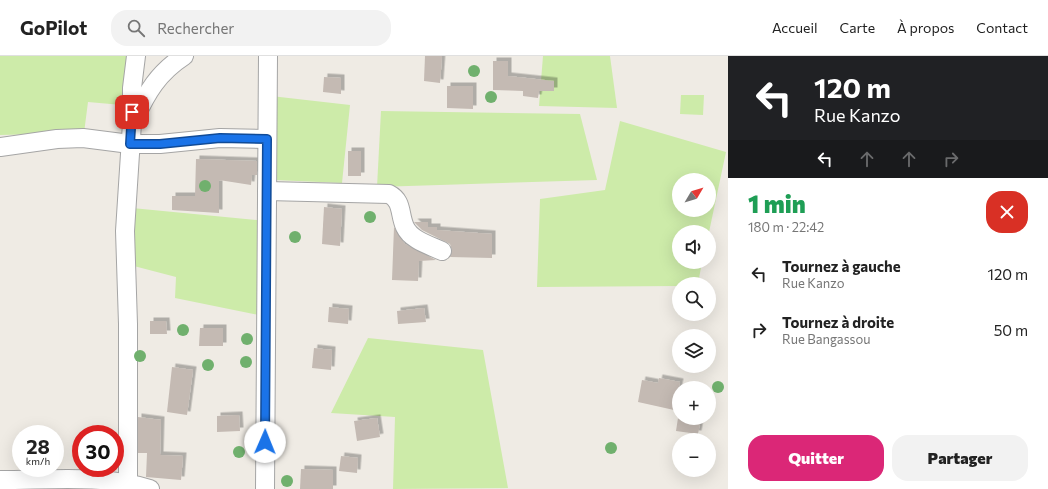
<!DOCTYPE html>
<html lang="fr">
<meta charset="utf-8">
<style>
body{margin:0;font-family:Commissioner,sans-serif;background:#f2f2f2;color:#222;height:100vh;display:flex;flex-direction:column;font-size:15px;white-space:nowrap}
*{box-sizing:border-box;margin:0}
p{font-size:13px;color:#767676}
.icon{flex:none;width:22px;height:22px;fill:none;stroke:currentColor;stroke-width:2;stroke-linecap:round;stroke-linejoin:round}
.map{position:relative;flex:1;overflow:hidden}
.side{display:flex;flex-direction:column;background:#fff;width:320px}
.side>*{flex:none}
.banner{background:#202124;color:#fff;overflow:hidden}
.needle{width:26px;rotate:52deg}
.controls{position:absolute;left:672px;top:117px;display:grid;gap:8px}
.controls a{display:grid;place-items:center;width:44px;height:44px;border-radius:50%;background:#fff;box-shadow:0 4px 16px #0002;font-size:20px}
.speed{position:absolute;left:12px;top:369px;display:flex;gap:8px;font-size:20px;font-weight:700;text-align:center}
.speed>*{display:grid;place-content:center;width:52px;height:52px;border-radius:50%;background:#fff;box-shadow:0 4px 16px #0002;line-height:1}
.speed small{font-size:10px;font-weight:400}
.speed .limit{border:6px solid #d22;background:#fff;color:#111}
.pin{position:absolute;display:grid;place-items:center;width:34px;height:34px;color:#fff;margin:-17px;border-radius:8px;box-shadow:0 2px 6px #0006}
.me{position:absolute;width:44px;margin:-22px;rotate:1deg;stroke-linejoin:round;filter:drop-shadow(0 0 3px #0008)}
.turn{display:flex;align-items:center;gap:14px;height:84px;padding:0 20px;font-size:18px}
.turn .icon{width:52px;height:52px;stroke-width:2.5}
.turn b{display:block;font-size:28px;line-height:34px}
.lanes{display:flex;align-items:center;height:38px;padding:0 20px;background:#0003;justify-content:center;gap:20px;direction:ltr}
.lanes .off{opacity:.35}
.round{display:grid;place-items:center;flex:none;width:42px;height:42px;border-radius:16px;background:#f2f2f2}
.summary{display:flex;align-items:center;justify-content:space-between;height:68px;padding:0 20px}
h1{font-size:24px;font-weight:800;line-height:30px;color:#1e9e55}
.button{display:flex;gap:8px;margin-top:auto;padding:8px 20px}
.button a{flex:1;height:46px;border-radius:16px;background:#db2777;color:#fff;font-size:16px;font-weight:800;line-height:46px;text-align:center}
.button a+a{background:#f2f2f2;color:#222}
ul{padding:0;list-style:none}
li{display:flex;align-items:center;gap:12px;height:56px;padding:0 20px}
li div{flex:1}
li b{display:block;font-size:15px}
li em{font-style:normal}
header{display:flex;align-items:center;gap:24px;box-sizing:border-box;height:56px;padding:0 20px;background:#fff;border-bottom:1px solid #e0e0e0}
header strong{font-size:19px}
nav{display:flex;gap:22px;margin-inline-start:auto;font-size:14px}
.search{width:280px;height:36px;background:#f2f2f2;display:flex;align-items:center;gap:10px;box-sizing:border-box;padding:0 14px;border-radius:16px;color:#767676;font-size:15px}
main{display:flex;flex:1;min-height:0}
.map>svg:first-child{display:block}
</style>
<header>
<strong>GoPilot</strong>
<div class="search"><svg class="icon" aria-label="search" viewBox="0 0 24 24"><circle cx="10" cy="10" r="6"/><path d="M15 15l6 6"/></svg>Rechercher</div>
<nav><a>Accueil</a><a>Carte</a><a>À propos</a><a>Contact</a></nav>
</header>
<main>
<div class="map">
<svg width="728" height="433" viewBox="0 0 728 433">
<defs>
<filter id="shadow"><feDropShadow dx="3.5" dy="-3.5" stdDeviation="0" flood-color="#0004"/></filter>
</defs>
<rect width="100%" height="100%" fill="#efebe4"/>
<g fill="#cdeba9" fill-rule="evenodd">
<polygon points="0,0 128,0 122,49 88,46 84,77 0,79"/>
<polygon points="543,0 610,0 617,52 539,50"/>
<polygon points="681,39 704,39 703,59 680,58"/>
<polygon points="271,40 350,49 342,127 275,124"/>
<polygon points="381,55 580,58 597,124 377,131"/>
<path d="M620 65 726 96 709 176H679V206H702L698 228H679V230L537 231 540 143 605 134ZM679 124H709V154H679Z"/>
<polygon points="132,152 257,164 259,259 175,242 176,221 130,209"/>
<polygon points="368,282 483,294 508,432 393,433 395,361 331,357"/>
</g>
<g fill="#c4bab3" filter="url(#shadow)">
<polygon points="425,0 442,0 440,27 424,25"/>
<polygon points="493,5 508,5 508,20 554,25 554,35 539,35 538,42 523,40 523,35 493,34"/>
<polygon points="324,21 341,22 341,38 323,36"/>
<polygon points="447,30 473,30 473,53 447,52"/>
<rect x="348" y="95" width="13" height="25"/>
<polygon points="196,103 257,105 257,119 252,119 251,129 219,124 219,157 172,154 172,140 195,140"/>
<polygon points="324,151 342,153 340,190 322,188"/>
<polygon points="414,166 428,166 428,171 437,171 437,174 492,178 492,202 450,201 452,194 450,188 422,174"/>
<polygon points="394,171 405,188 436,204 419,205 418,225 392,224"/>
<polygon points="329,251 349,253 348,268 328,266"/>
<polygon points="424,252 426,266 398,268 397,255"/>
<polygon points="150,265 166,265 167,278 150,278"/>
<polygon points="200,272 223,272 223,290 199,290"/>
<polygon points="314,292 332,294 331,314 312,312"/>
<polygon points="172,311 193,314 187,359 167,356"/>
<polygon points="659,322 680,326 674,354 638,346 642,324 658,327"/>
<polygon points="239,359 240,375 217,376 217,360"/>
<polygon points="138,361 161,364 160,399 183,400 181,424 146,421 147,397 138,397"/>
<polygon points="377,362 380,381 357,385 354,365"/>
<polygon points="678,362 701,362 698,378 676,375"/>
<polygon points="341,400 358,402 357,417 339,415"/>
<polygon points="301,413 333,414 333,433 300,433"/>
</g>
<g fill="none" stroke-linecap="round" stroke-linejoin="round">
<defs>
<g id="minor">
<path d="M134 64C147 36 158 17 184 0"/>
<polyline points="0,91 57,83 83,82 130,88 160,88 220,82 267,83"/>
<path d="M267 135 389 138C403 145 399 158 405 171 411 184 429 189 442 195"/>
<path d="M0 424C51 424 101 418 150 433"/>
<polyline points="128,426 128,268 125,175 132,67 132,32 136,0"/>
<polyline points="265,433 268,0"/>
</g>
</defs>
<use href="#minor" stroke="#a5a5a5" stroke-width="20"/>
<use href="#minor" stroke="#fff" stroke-width="18"/>
</g>
<g fill="#70b06d">
<circle cx="474" cy="15" r="6"/>
<circle cx="491" cy="41" r="6"/>
<circle cx="205" cy="130" r="6"/>
<circle cx="370" cy="161" r="6"/>
<circle cx="295" cy="181" r="6"/>
<circle cx="183" cy="274" r="6"/>
<circle cx="247" cy="283" r="6"/>
<circle cx="140" cy="300" r="6"/>
<circle cx="246" cy="306" r="6"/>
<circle cx="208" cy="309" r="6"/>
<circle cx="718" cy="331" r="6"/>
<circle cx="611" cy="392" r="6"/>
<circle cx="239" cy="396" r="6"/>
<circle cx="287" cy="425" r="6"/>
</g>
<g fill="none" stroke-linecap="round" stroke-linejoin="round">
<defs>
<polyline id="route" points="132,56 130,88 160,88 220,82 267,83 265,386"/>
</defs>
<use href="#route" stroke="#114b97" stroke-width="10"/>
<use href="#route" stroke="#1a73e8" stroke-width="7"/>
</g>
</svg>
<div class="controls">
<a><svg class="needle" viewBox="-14 -14 28 28"><path d="M0-13l5 13h-10z" fill="#e53935"/><path d="M0 13l5-13h-10z" fill="#767676"/></svg></a>
<a><svg class="icon" aria-label="sound" viewBox="0 0 24 24"><path d="M4 9h4l5-4v14l-5-4H4zM17 9q2 3 0 6"/></svg></a>
<a><svg class="icon" aria-label="search" viewBox="0 0 24 24"><circle cx="10" cy="10" r="6"/><path d="M15 15l6 6"/></svg></a>
<a><svg class="icon" aria-label="layers" viewBox="0 0 24 24"><path d="M12 4l9 5-9 5-9-5zM3 14l9 5 9-5"/></svg></a>
<a>+</a>
<a>−</a>
</div>
<div class="speed"><div>28<small>km/h</small></div><div class="limit">30</div></div>
<div class="pin" style="left:132px;top:56px;background:#d93025"><svg class="icon" aria-label="arrive" viewBox="0 0 24 24"><path d="M6 21V4h12l-3 4 3 4H6"/></svg></div>
<svg class="me" style="left:265px;top:386px" viewBox="-20 -20 40 40"><circle r="19" fill="#fff"/><path d="M0-13L10 11 0 6-10 11z" fill="#1a73e8"/></svg>
</div>
<section class="side">
<div class="banner">
<div class="turn"><svg class="icon" aria-label="left" viewBox="0 0 24 24"><path d="M17 20v-9H6M10 6l-5 5 5 5"/></svg><div><b>120 m</b>Rue Kanzo</div></div>
<div class="lanes"><svg class="icon" aria-label="left" viewBox="0 0 24 24"><path d="M17 20v-9H6M10 6l-5 5 5 5"/></svg><svg class="icon off" aria-label="ahead" viewBox="0 0 24 24"><path d="M12 20V5M6 11l6-6 6 6"/></svg><svg class="icon off" aria-label="ahead" viewBox="0 0 24 24"><path d="M12 20V5M6 11l6-6 6 6"/></svg><svg class="icon off" aria-label="right" viewBox="0 0 24 24"><path d="M7 20v-9h11M14 6l5 5-5 5"/></svg></div>
</div>
<div class="summary"><div><h1>1 min</h1><p>180 m · 22:42</p></div><a class="round" style="background:#d93025;color:#fff"><svg class="icon" aria-label="close" viewBox="0 0 24 24"><path d="M6 6l12 12M18 6L6 18"/></svg></a></div>
<ul>
<li><svg class="icon" aria-label="left" viewBox="0 0 24 24"><path d="M17 20v-9H6M10 6l-5 5 5 5"/></svg><div><b>Tournez à gauche</b><p>Rue Kanzo</p></div><em>120 m</em></li>
<li><svg class="icon" aria-label="right" viewBox="0 0 24 24"><path d="M7 20v-9h11M14 6l5 5-5 5"/></svg><div><b>Tournez à droite</b><p>Rue Bangassou</p></div><em>50 m</em></li>
</ul>
<div class="button"><a>Quitter</a><a>Partager</a></div>
</section>
</main>
